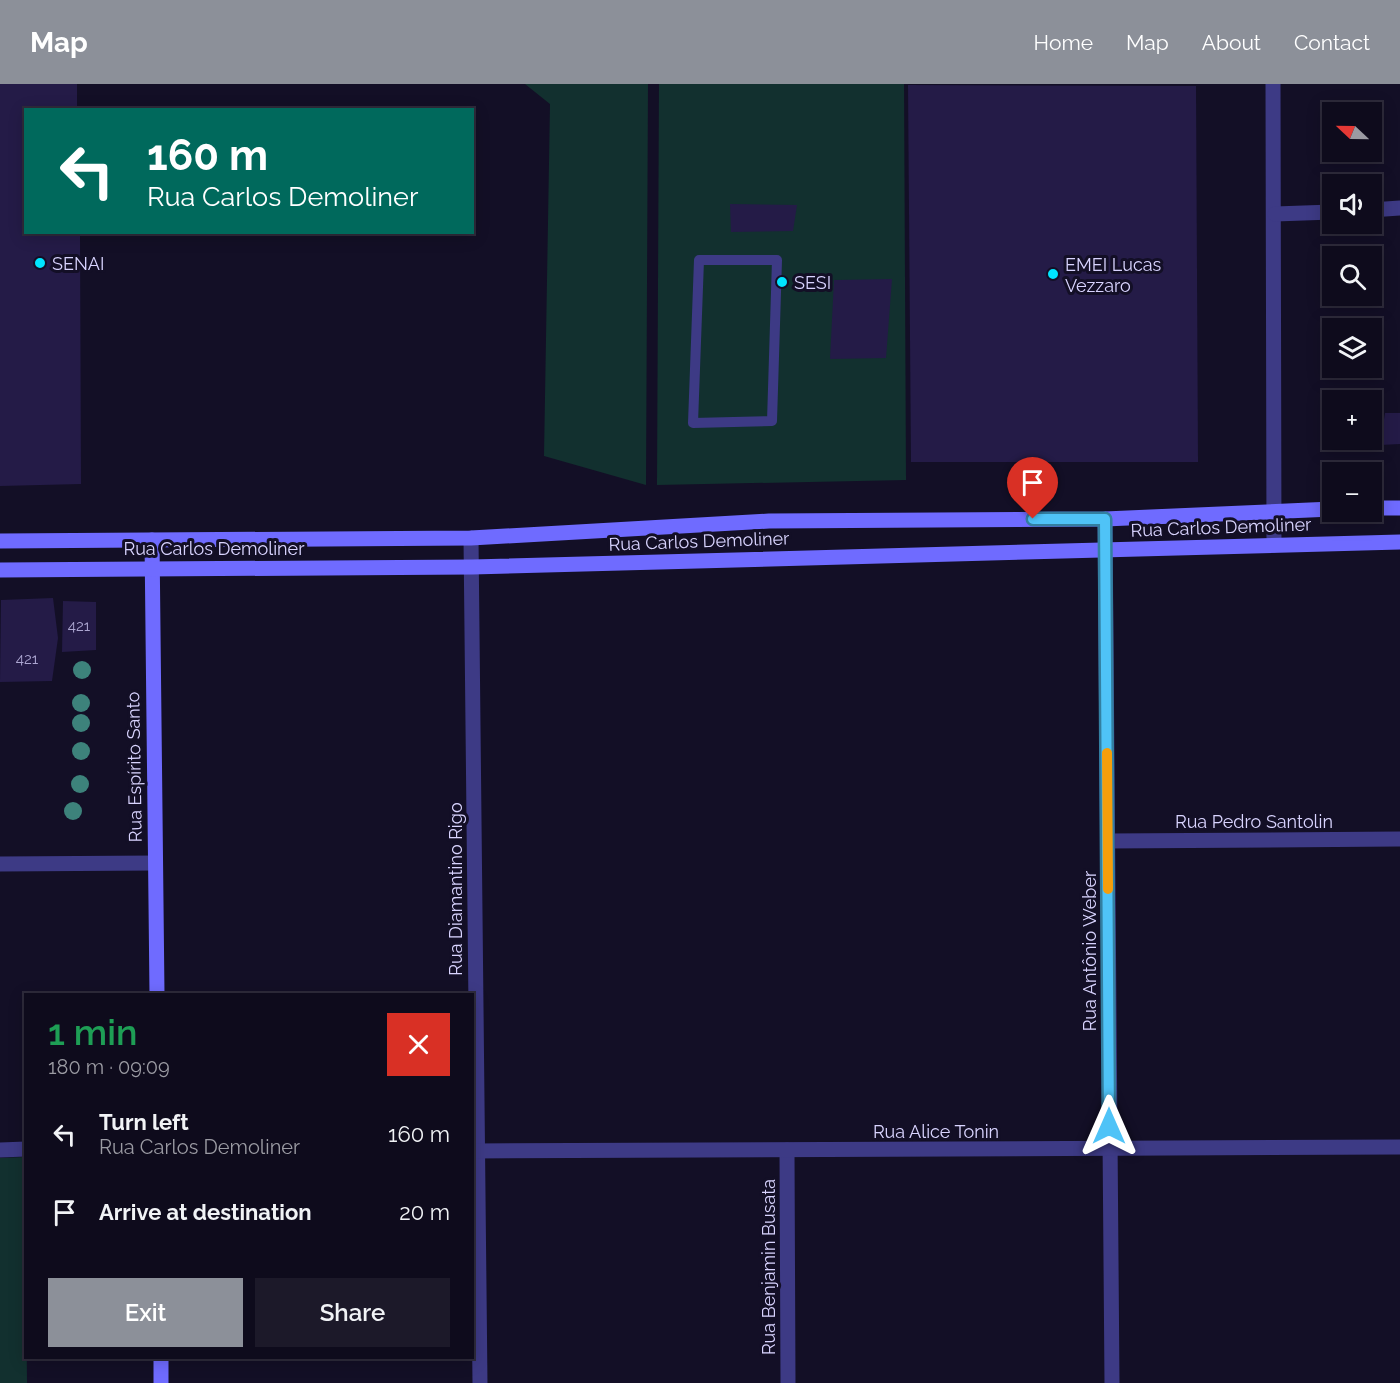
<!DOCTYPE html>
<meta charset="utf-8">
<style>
body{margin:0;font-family:Raleway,sans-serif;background:#1c1929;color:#f1f3f6;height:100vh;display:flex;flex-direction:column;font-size:22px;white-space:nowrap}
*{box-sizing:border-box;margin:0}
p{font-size:20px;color:#9b9ba3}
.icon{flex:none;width:33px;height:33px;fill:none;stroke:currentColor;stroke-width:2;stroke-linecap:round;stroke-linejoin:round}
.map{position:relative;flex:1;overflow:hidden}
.side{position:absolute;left:24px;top:909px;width:450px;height:366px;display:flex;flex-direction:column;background:#0e0b1c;border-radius:0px;box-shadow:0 3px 15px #0003,0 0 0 2px #2e2b3b}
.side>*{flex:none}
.guide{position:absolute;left:24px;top:24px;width:450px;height:126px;border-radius:0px;box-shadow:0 3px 15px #0003,0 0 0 2px #2e2b3b;background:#00695c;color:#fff;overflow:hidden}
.needle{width:39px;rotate:292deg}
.fabs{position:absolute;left:1322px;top:18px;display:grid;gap:12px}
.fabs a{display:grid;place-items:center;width:60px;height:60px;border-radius:0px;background:#0e0b1c;box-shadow:0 3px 15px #0003,0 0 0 2px #2e2b3b;font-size:30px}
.pin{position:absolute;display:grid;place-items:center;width:51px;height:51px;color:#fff;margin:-62px -26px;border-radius:50% 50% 50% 0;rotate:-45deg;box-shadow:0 0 6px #0007}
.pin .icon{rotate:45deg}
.me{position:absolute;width:66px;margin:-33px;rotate:0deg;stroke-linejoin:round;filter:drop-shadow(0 0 4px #0008)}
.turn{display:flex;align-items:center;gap:21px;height:126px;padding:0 24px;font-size:27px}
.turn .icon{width:78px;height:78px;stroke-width:2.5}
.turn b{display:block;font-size:42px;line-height:51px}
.round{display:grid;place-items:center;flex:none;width:63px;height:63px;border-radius:0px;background:#1c1929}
.summary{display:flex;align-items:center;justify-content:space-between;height:102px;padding:0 24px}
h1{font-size:36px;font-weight:600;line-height:45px;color:#1e9e55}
.button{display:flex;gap:12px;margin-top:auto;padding:12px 24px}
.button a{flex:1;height:69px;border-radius:0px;background:#8c9099;color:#fff;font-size:24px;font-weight:600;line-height:69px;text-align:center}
.button a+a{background:#1c1929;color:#f1f3f6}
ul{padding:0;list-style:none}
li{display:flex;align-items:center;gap:18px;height:78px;padding:0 24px}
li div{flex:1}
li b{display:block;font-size:22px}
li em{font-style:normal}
header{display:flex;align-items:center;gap:36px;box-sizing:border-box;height:84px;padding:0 30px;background:#8c9099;color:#fff}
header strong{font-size:28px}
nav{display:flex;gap:33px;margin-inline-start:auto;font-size:21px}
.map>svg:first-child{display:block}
</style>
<header>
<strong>Map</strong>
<nav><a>Home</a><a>Map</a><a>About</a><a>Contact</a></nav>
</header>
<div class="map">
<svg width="1400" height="1299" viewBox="0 0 1400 1299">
<rect width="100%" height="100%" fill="#130f26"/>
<g fill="#12302f">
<polygon points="525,0 648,0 646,401 544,372 550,20"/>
<polygon points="659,0 904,0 906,396 657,401"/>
<polygon points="25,1073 27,1299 0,1299 0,1074"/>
</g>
<g fill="#241b47">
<polygon points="0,0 77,0 77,26 26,26 26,148 80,148 81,400 0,402"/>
<polygon points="908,1 1196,2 1198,378 911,378"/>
<polygon points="730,120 797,121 793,147 731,148"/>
<polygon points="892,195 886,274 830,275 834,196"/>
<polygon points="1385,329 1400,329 1400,360 1380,361"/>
<polygon points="53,514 58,554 52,597 0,598 1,516"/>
<polygon points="63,517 96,518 96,566 62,568"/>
</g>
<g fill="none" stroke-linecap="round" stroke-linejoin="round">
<polygon stroke="#3d3a85" stroke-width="10" points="699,176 777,176 772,337 693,339"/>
<g stroke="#3d3a85" stroke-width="15">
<polyline points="1273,0 1274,461"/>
<polyline points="1371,126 1400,124"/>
<polyline points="1275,130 1332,128"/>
<polyline points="1105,435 1112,1299"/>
<polyline points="471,454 480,1299"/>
<polyline points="1108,757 1400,755"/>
<polyline points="0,780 155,779"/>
<polyline points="0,1066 26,1065"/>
<polyline points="787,1066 788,1299"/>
<polyline points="472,1067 1400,1063"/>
</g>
<g stroke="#6f6bff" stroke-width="15">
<polyline points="1371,424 1400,424"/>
<polyline points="152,456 157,910"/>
<polyline points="0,457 471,454 769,437 1105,435 1332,425"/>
<polyline points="0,486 472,483 1400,458"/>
<polyline points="161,1274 161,1299"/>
</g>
</g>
<g fill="#3d827b">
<circle cx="82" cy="586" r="9"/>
<circle cx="81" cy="619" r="9"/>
<circle cx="81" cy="639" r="9"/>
<circle cx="81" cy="667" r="9"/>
<circle cx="80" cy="700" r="9"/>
<circle cx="73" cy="727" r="9"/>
</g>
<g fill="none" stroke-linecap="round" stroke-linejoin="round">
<defs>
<polyline id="route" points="1033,435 1105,435 1109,1042"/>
</defs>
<use href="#route" stroke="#337fa1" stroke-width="15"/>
<use href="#route" stroke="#4fc3f7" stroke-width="10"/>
<polyline stroke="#f59e0b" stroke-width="10" points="1107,669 1108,805"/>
</g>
<g fill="#00e5ff" stroke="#130f26" stroke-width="2">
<circle cx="40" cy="179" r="6"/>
<circle cx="1053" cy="190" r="6"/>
<circle cx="782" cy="198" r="6"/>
</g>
<g text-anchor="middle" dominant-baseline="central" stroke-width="6" stroke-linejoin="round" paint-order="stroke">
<g font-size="15" fill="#aca6d1">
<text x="79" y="542">421</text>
<text x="27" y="575">421</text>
</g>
<g font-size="18" fill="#d9d4ff" stroke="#130f26" text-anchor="start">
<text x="52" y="179">SENAI</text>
<text x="1065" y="180">EMEI Lucas<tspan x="1065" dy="21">Vezzaro</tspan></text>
<text x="794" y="198">SESI</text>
</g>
<g font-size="18" fill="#d9d4ff" stroke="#130f26">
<text transform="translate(1221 443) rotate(-2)">Rua Carlos Demoliner</text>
<text transform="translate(699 457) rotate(-2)">Rua Carlos Demoliner</text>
<text x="214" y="464">Rua Carlos Demoliner</text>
<text transform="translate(134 683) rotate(-91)">Rua Espírito Santo</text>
<text x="1254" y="737">Rua Pedro Santolin</text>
<text transform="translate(455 805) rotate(-90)">Rua Diamantino Rigo</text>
<text transform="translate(1089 867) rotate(-90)">Rua Antônio Weber</text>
<text x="936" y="1047">Rua Alice Tonin</text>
<text transform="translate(768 1183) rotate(-90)">Rua Benjamin Busata</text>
</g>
</g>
</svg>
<div class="fabs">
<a><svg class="needle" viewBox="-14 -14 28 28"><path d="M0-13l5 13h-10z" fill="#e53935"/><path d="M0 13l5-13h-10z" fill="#9b9ba3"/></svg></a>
<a><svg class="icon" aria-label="sound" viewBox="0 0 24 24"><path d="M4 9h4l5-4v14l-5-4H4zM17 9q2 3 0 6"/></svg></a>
<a><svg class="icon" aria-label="search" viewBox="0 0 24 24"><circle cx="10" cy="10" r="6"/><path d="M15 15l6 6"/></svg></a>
<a><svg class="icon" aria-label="layers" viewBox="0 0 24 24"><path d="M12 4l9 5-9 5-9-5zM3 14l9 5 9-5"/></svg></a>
<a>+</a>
<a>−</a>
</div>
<div class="pin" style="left:1033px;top:435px;background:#d93025"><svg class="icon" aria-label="arrive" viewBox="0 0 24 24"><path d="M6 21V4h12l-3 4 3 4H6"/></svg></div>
<svg class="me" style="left:1109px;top:1042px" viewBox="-20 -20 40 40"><path d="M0-17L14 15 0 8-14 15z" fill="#4fc3f7" stroke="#fff" stroke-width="4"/></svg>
<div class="guide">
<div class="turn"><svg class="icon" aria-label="left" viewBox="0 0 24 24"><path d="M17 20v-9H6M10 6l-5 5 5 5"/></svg><div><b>160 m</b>Rua Carlos Demoliner</div></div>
</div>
<section class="side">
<div class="summary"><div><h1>1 min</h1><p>180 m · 09:09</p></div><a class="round" style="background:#d93025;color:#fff"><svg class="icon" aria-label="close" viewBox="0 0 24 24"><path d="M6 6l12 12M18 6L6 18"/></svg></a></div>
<ul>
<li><svg class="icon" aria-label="left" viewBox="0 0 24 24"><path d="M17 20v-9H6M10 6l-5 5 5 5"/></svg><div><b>Turn left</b><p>Rua Carlos Demoliner</p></div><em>160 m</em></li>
<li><svg class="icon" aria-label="arrive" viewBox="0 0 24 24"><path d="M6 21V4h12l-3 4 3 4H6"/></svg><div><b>Arrive at destination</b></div><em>20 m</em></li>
</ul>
<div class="button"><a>Exit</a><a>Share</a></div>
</section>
</div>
